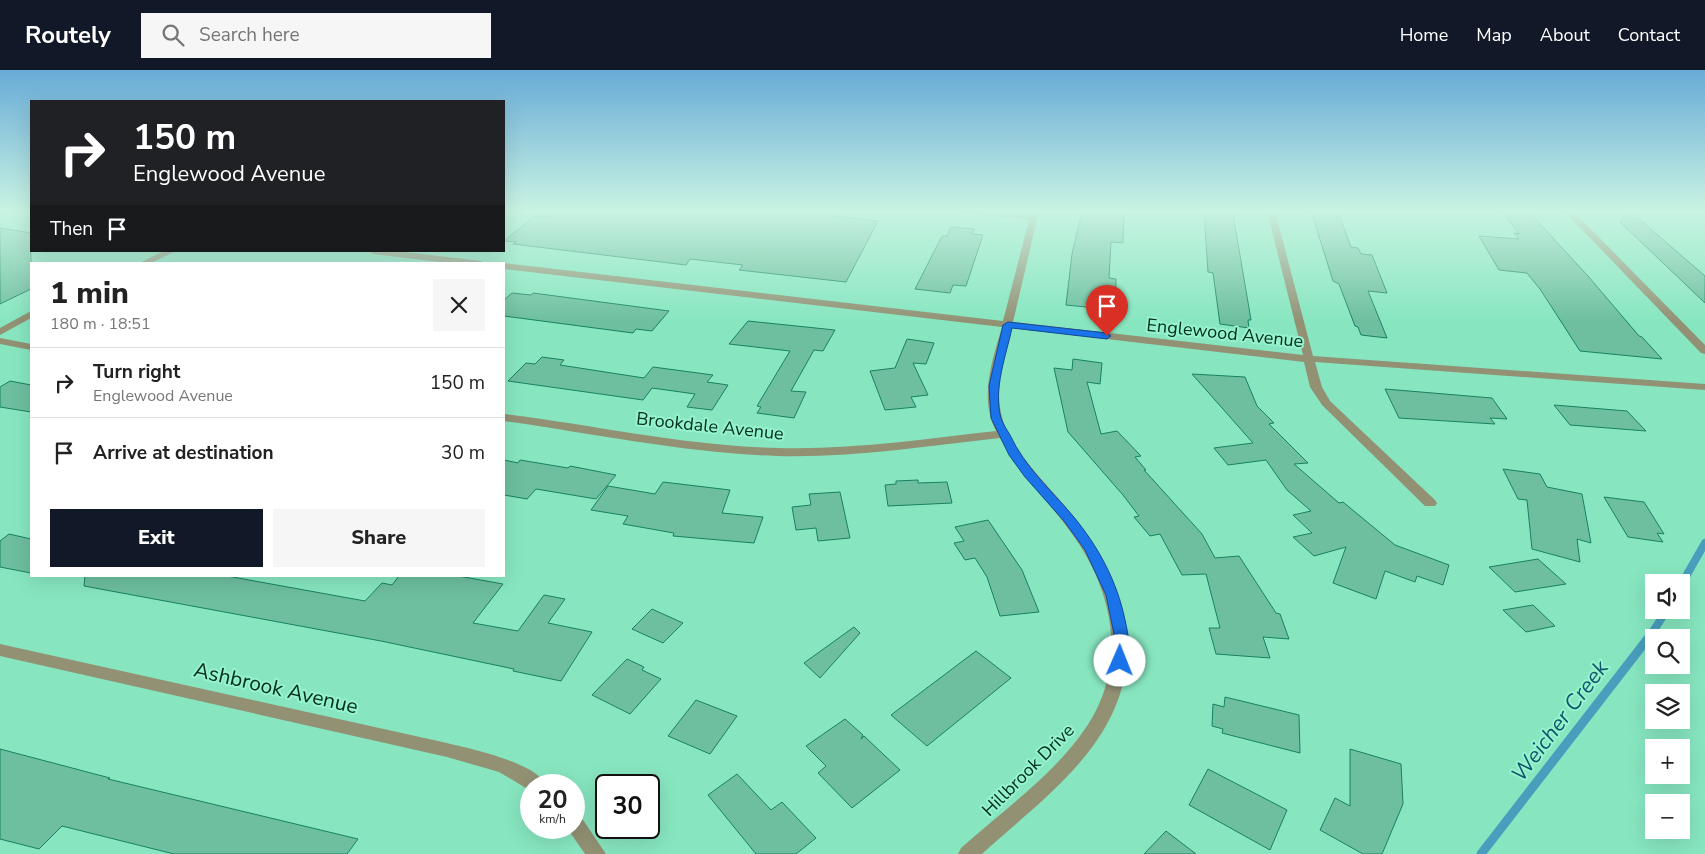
<!DOCTYPE html>
<meta charset="utf-8">
<style>
body{margin:0;font-family:"Nunito Sans",sans-serif;background:#f6f6f6;color:#222;height:100vh;display:flex;flex-direction:column;font-size:19px;white-space:nowrap}
*{box-sizing:border-box;margin:0}
p{font-size:16px;color:#767676}
.icon{flex:none;width:28px;height:28px;fill:none;stroke:currentColor;stroke-width:2;stroke-linecap:round;stroke-linejoin:round}
.map{position:relative;flex:1;overflow:hidden}
.drawer{position:absolute;left:30px;top:192px;width:475px;height:315px;display:flex;flex-direction:column;background:#fff;border-radius:0px;box-shadow:0 5px 20px #0002}
.drawer>*{flex:none}
.banner{position:absolute;left:30px;top:30px;width:475px;height:152px;border-radius:0px;box-shadow:0 5px 20px #0002;background:#202124;color:#fff;overflow:hidden}
.controls{position:absolute;left:1645px;top:504px;display:grid;gap:10px}
.controls a{display:grid;place-items:center;width:45px;height:45px;border-radius:0px;background:#fff;box-shadow:0 5px 20px #0002;font-size:25px}
.speed{position:absolute;left:520px;top:704px;display:flex;gap:10px;font-size:25px;font-weight:700;text-align:center}
.speed>*{display:grid;place-content:center;width:65px;height:65px;border-radius:50%;background:#fff;box-shadow:0 5px 20px #0002;line-height:1}
.speed small{font-size:12px;font-weight:400}
.speed .limit{border:2px solid #111;border-radius:8px;background:#fff;color:#111}
.pin{position:absolute;display:grid;place-items:center;width:42px;height:42px;color:#fff;margin:-51px -21px;border-radius:50% 50% 50% 0;rotate:-45deg;box-shadow:0 0 5px #0007}
.pin .icon{rotate:45deg}
.me{position:absolute;width:55px;margin:-28px;rotate:1deg;stroke-linejoin:round;filter:drop-shadow(0 0 4px #0008)}
.turn{display:flex;align-items:center;gap:18px;height:105px;padding:0 20px;font-size:22px}
.turn .icon{width:65px;height:65px;stroke-width:2.5}
.turn b{display:block;font-size:35px;line-height:42px}
.then{display:flex;align-items:center;height:48px;padding:0 20px;background:#0003;gap:10px;font-size:19px}
.round{display:grid;place-items:center;flex:none;width:52px;height:52px;border-radius:0px;background:#f6f6f6}
.headline{display:flex;align-items:center;justify-content:space-between;height:85px;padding:0 20px}
h1{font-size:30px;font-weight:800;line-height:38px}
.button{display:flex;gap:10px;margin-top:auto;padding:10px 20px}
.button a{flex:1;height:58px;border-radius:0px;background:#111827;color:#fff;font-size:20px;font-weight:800;line-height:58px;text-align:center}
.button a+a{background:#f6f6f6;color:#222}
ul{padding:0;list-style:none}
li{display:flex;align-items:center;gap:15px;height:70px;padding:0 20px;border-top:1px solid #e0e0e0}
li div{flex:1}
li b{display:block;font-size:19px}
li em{font-style:normal}
header{display:flex;align-items:center;gap:30px;box-sizing:border-box;height:70px;padding:0 25px;background:#111827;color:#fff}
header strong{font-size:24px}
nav{display:flex;gap:28px;margin-inline-start:auto;font-size:18px}
.search{width:350px;height:45px;background:#f6f6f6;display:flex;align-items:center;gap:12px;box-sizing:border-box;padding:0 18px;border-radius:0px;color:#767676;font-size:19px}
.map>svg:first-child{display:block}
</style>
<header>
<strong>Routely</strong>
<div class="search"><svg class="icon" aria-label="search" viewBox="0 0 24 24"><circle cx="10" cy="10" r="6"/><path d="M15 15l6 6"/></svg>Search here</div>
<nav><a>Home</a><a>Map</a><a>About</a><a>Contact</a></nav>
</header>
<div class="map">
<svg width="1705" height="784" viewBox="0 0 1705 784">
<rect width="100%" height="100%" fill="#87e6c0"/>
<g fill="none" stroke-linecap="round" stroke-linejoin="round">
<g stroke="#499ebe" stroke-width="8">
<polyline points="1681,515 1705,473"/>
<polyline points="1648,569 1667,540"/>
</g>
<polyline stroke="#499ebe" stroke-width="9" points="1481,784 1649,567"/>
</g>
<g fill="#6dbf9f" stroke="#178261">
<polygon points="548,141 744,141 767,144 769,141 789,141 878,151 846,212 739,200 743,195 690,189 686,195 513,174 516,172 504,171 535,146 548,147"/>
<polygon points="1082,141 1124,143 1123,173 1111,172 1109,208 1116,209 1115,240 1066,235 1072,184"/>
<polygon points="1311,141 1335,141 1337,147 1340,147 1351,177 1358,178 1361,184 1372,185 1387,223 1368,221 1387,268 1361,265 1358,257 1355,256 1339,214 1333,211"/>
<polygon points="1502,141 1528,141 1588,206 1639,266 1642,267 1662,289 1580,281 1540,219 1527,203 1499,200 1479,166 1519,169 1514,163 1519,164"/>
<polygon points="1630,141 1705,206 1705,233 1620,152"/>
<polygon points="1204,142 1233,144 1251,250 1248,250 1249,258 1220,254 1213,203 1208,202"/>
<polygon points="951,157 974,159 972,164 983,165 966,216 953,215 950,223 915,219 942,166 947,166"/>
<polygon points="0,158 31,163 31,219 0,234"/>
<polygon points="512,223 531,225 533,223 669,241 652,261 636,259 633,263 504,246 504,230"/>
<polygon points="748,251 835,260 823,281 814,280 791,321 806,322 794,348 757,343 761,337 757,336 790,281 729,274"/>
<polygon points="907,269 934,273 926,294 913,293 928,325 911,327 916,337 885,340 870,301 895,298"/>
<polygon points="542,287 564,290 560,295 644,308 653,297 713,305 707,312 728,315 712,340 687,337 695,324 652,318 643,330 508,311 526,293 535,294"/>
<polygon points="1073,289 1102,293 1100,314 1087,312 1101,364 1117,361 1141,386 1135,387 1146,400 1144,400 1202,464 1215,488 1239,486 1276,543 1280,544 1289,569 1263,567 1270,588 1216,584 1209,558 1220,558 1206,504 1182,505 1160,464 1150,466 1134,447 1139,446 1123,425 1068,362 1054,298 1072,300"/>
<polygon points="1192,304 1245,307 1257,336 1274,353 1269,354 1308,393 1294,394 1339,433 1343,432 1395,475 1449,495 1443,515 1417,506 1415,512 1385,501 1376,529 1333,513 1346,477 1314,486 1293,467 1312,463 1293,445 1311,441 1287,420 1266,390 1228,395 1214,378 1253,373"/>
<polygon points="10,311 31,315 31,342 0,337 0,317"/>
<polygon points="1385,319 1492,328 1507,349 1490,348 1495,354 1399,348"/>
<polygon points="1554,335 1627,341 1646,361 1570,355"/>
<polygon points="504,390 518,393 520,390 568,398 570,396 616,405 596,429 536,419 527,429 504,425"/>
<polygon points="1503,399 1540,404 1547,417 1582,424 1591,473 1577,469 1580,492 1532,479 1527,430 1518,429"/>
<polygon points="918,410 918,413 947,412 952,433 888,436 885,415 896,414 896,411"/>
<polygon points="663,412 730,420 722,443 763,447 754,473 673,466 674,463 623,454 628,446 591,440 608,416 655,424"/>
<polygon points="840,422 850,468 818,471 816,458 796,460 792,437 811,435 809,424"/>
<polygon points="1604,427 1644,432 1664,464 1657,463 1663,472 1628,467"/>
<polygon points="988,450 1022,500 1039,542 1000,546 987,507 975,488 965,490 954,473 964,471 955,457"/>
<polygon points="9,464 31,469 31,503 0,497 0,471"/>
<polygon points="1538,489 1566,514 1515,522 1489,497"/>
<polygon points="85,506 227,506 365,531 382,513 392,515 399,506 458,506 503,514 473,553 518,561 544,525 565,529 548,553 592,562 561,611 513,601 514,599 381,571 84,516"/>
<polygon points="1533,535 1555,556 1526,562 1503,540"/>
<polygon points="652,539 683,553 663,573 632,559"/>
<polygon points="854,557 860,563 820,608 804,593"/>
<polygon points="976,581 1011,608 927,676 891,645"/>
<polygon points="627,589 644,597 642,600 661,609 630,644 592,625"/>
<polygon points="1225,627 1299,645 1300,683 1222,663 1223,659 1212,656 1213,634 1224,637"/>
<polygon points="696,630 737,646 710,684 668,666"/>
<polygon points="845,649 863,665 861,669 864,666 900,700 852,738 818,703 826,696 806,676"/>
<polygon points="0,679 110,708 108,709 358,769 347,784 174,784 62,756 39,779 0,769"/>
<polygon points="1350,679 1401,694 1403,734 1382,784 1363,784 1320,760 1335,728 1350,736"/>
<polygon points="1208,699 1287,740 1270,780 1189,735"/>
<polygon points="737,704 771,740 782,732 816,768 796,784 756,784 708,725"/>
<polygon points="1166,761 1196,784 1144,784"/>
</g>
<g fill="none" stroke-linecap="round" stroke-linejoin="round">
<g fill="#929174" fill-rule="evenodd">
<polygon points="0,141 15,141 0,146"/>
<polygon points="21,141 31,141 31,144 22,143"/>
<path d="M963 141H992L1030 145 1031 141H1039L1013 252 1303 285 1267 141H1275L1313 286 1705 314V320L1315 292 1322 317 1330 331 1435 430 1437 433 1435 436H1425L1322 335 1310 317 1304 292 1012 258C1004 287 994 318 1002 347 1009 378 1045 412 1065 436 1127 509 1154 592 1093 676 1063 717 1019 750 982 784H958L961 778C1001 742 1048 709 1080 666 1126 606 1118 535 1079 474 1055 437 1021 407 1000 368 926 376 852 388 777 386 685 383 595 364 504 351V344C595 355 685 376 778 378 851 380 924 369 996 361 979 328 992 291 1002 257L504 199V194H502L504 193 1003 251 1029 150 967 143Z"/>
<polygon points="1564,141 1573,141 1705,275 1705,284 1701,283"/>
<polygon points="164,181 176,181 149,194 137,194"/>
<polygon points="369,181 397,181 481,191 485,194 456,194 373,184"/>
<polygon points="31,241 31,248 0,265 0,258"/>
<polygon points="0,268 31,274 31,280 0,274"/>
<path d="M0 574 447 673C471 679 535 692 546 715H531V721L499 702 447 687 0 586Z"/>
<polygon points="574,745 581,747 606,784 585,784 567,758 574,758"/>
</g>
</g>
<linearGradient id="sky" x2="0" y2="1"><stop stop-color="#68abd7"/><stop offset="0.56" stop-color="#c9f4e3"/><stop offset="1" stop-color="#c9f4e3" stop-opacity="0"/></linearGradient>
<rect width="1705" height="251" fill="url(#sky)"/>
<path fill="#1a73e8" stroke="#114b97" d="M1008 252 1107 263 1111 266 1107 269 1012 258C1006 286 993 319 1001 348 1003 354 1007 360 1010 365 1025 397 1050 419 1073 446 1098 476 1117 511 1125 550 1128 563 1132 583 1126 595L1120 596 1115 595 1113 591 1114 564 1106 525 1085 480 1064 451 1025 407 1009 385 991 348 989 316 1003 255Z"/>
<g text-anchor="middle" dominant-baseline="central" stroke-width="4" stroke-linejoin="round" paint-order="stroke">
<g font-size="18" fill="#012c1e" stroke="#95f3cd">
<text transform="translate(1225 263) rotate(6)">Englewood Avenue</text>
<text transform="translate(710 356) rotate(6)">Brookdale Avenue</text>
<text transform="translate(1028 700) rotate(-45)">Hillbrook Drive</text>
</g>
<g font-size="21" fill="#012c1e" stroke="#95f3cd">
<text transform="translate(276 618) rotate(13)">Ashbrook Avenue</text>
</g>
<g font-size="22" font-style="italic" fill="#11566d" stroke="#95f3cd">
<text transform="translate(1560 651) rotate(-53)">Weicher Creek</text>
</g>
</g>
</svg>
<div class="controls">
<a><svg class="icon" aria-label="sound" viewBox="0 0 24 24"><path d="M4 9h4l5-4v14l-5-4H4zM17 9q2 3 0 6"/></svg></a>
<a><svg class="icon" aria-label="search" viewBox="0 0 24 24"><circle cx="10" cy="10" r="6"/><path d="M15 15l6 6"/></svg></a>
<a><svg class="icon" aria-label="layers" viewBox="0 0 24 24"><path d="M12 4l9 5-9 5-9-5zM3 14l9 5 9-5"/></svg></a>
<a>+</a>
<a>−</a>
</div>
<div class="speed"><div>20<small>km/h</small></div><div class="limit">30</div></div>
<div class="pin" style="left:1107px;top:266px;background:#d93025"><svg class="icon" aria-label="arrive" viewBox="0 0 24 24"><path d="M6 21V4h12l-3 4 3 4H6"/></svg></div>
<svg class="me" style="left:1120px;top:591px" viewBox="-20 -20 40 40"><circle r="19" fill="#fff"/><path d="M0-13L10 11 0 6-10 11z" fill="#1a73e8"/></svg>
<div class="banner">
<div class="turn"><svg class="icon" aria-label="right" viewBox="0 0 24 24"><path d="M7 20v-9h11M14 6l5 5-5 5"/></svg><div><b>150 m</b>Englewood Avenue</div></div>
<div class="then">Then<svg class="icon" aria-label="arrive" viewBox="0 0 24 24"><path d="M6 21V4h12l-3 4 3 4H6"/></svg></div>
</div>
<section class="drawer">
<div class="headline"><div><h1>1 min</h1><p>180 m · 18:51</p></div><a class="round"><svg class="icon" aria-label="close" viewBox="0 0 24 24"><path d="M6 6l12 12M18 6L6 18"/></svg></a></div>
<ul>
<li><svg class="icon" aria-label="right" viewBox="0 0 24 24"><path d="M7 20v-9h11M14 6l5 5-5 5"/></svg><div><b>Turn right</b><p>Englewood Avenue</p></div><em>150 m</em></li>
<li><svg class="icon" aria-label="arrive" viewBox="0 0 24 24"><path d="M6 21V4h12l-3 4 3 4H6"/></svg><div><b>Arrive at destination</b></div><em>30 m</em></li>
</ul>
<div class="button"><a>Exit</a><a>Share</a></div>
</section>
</div>
